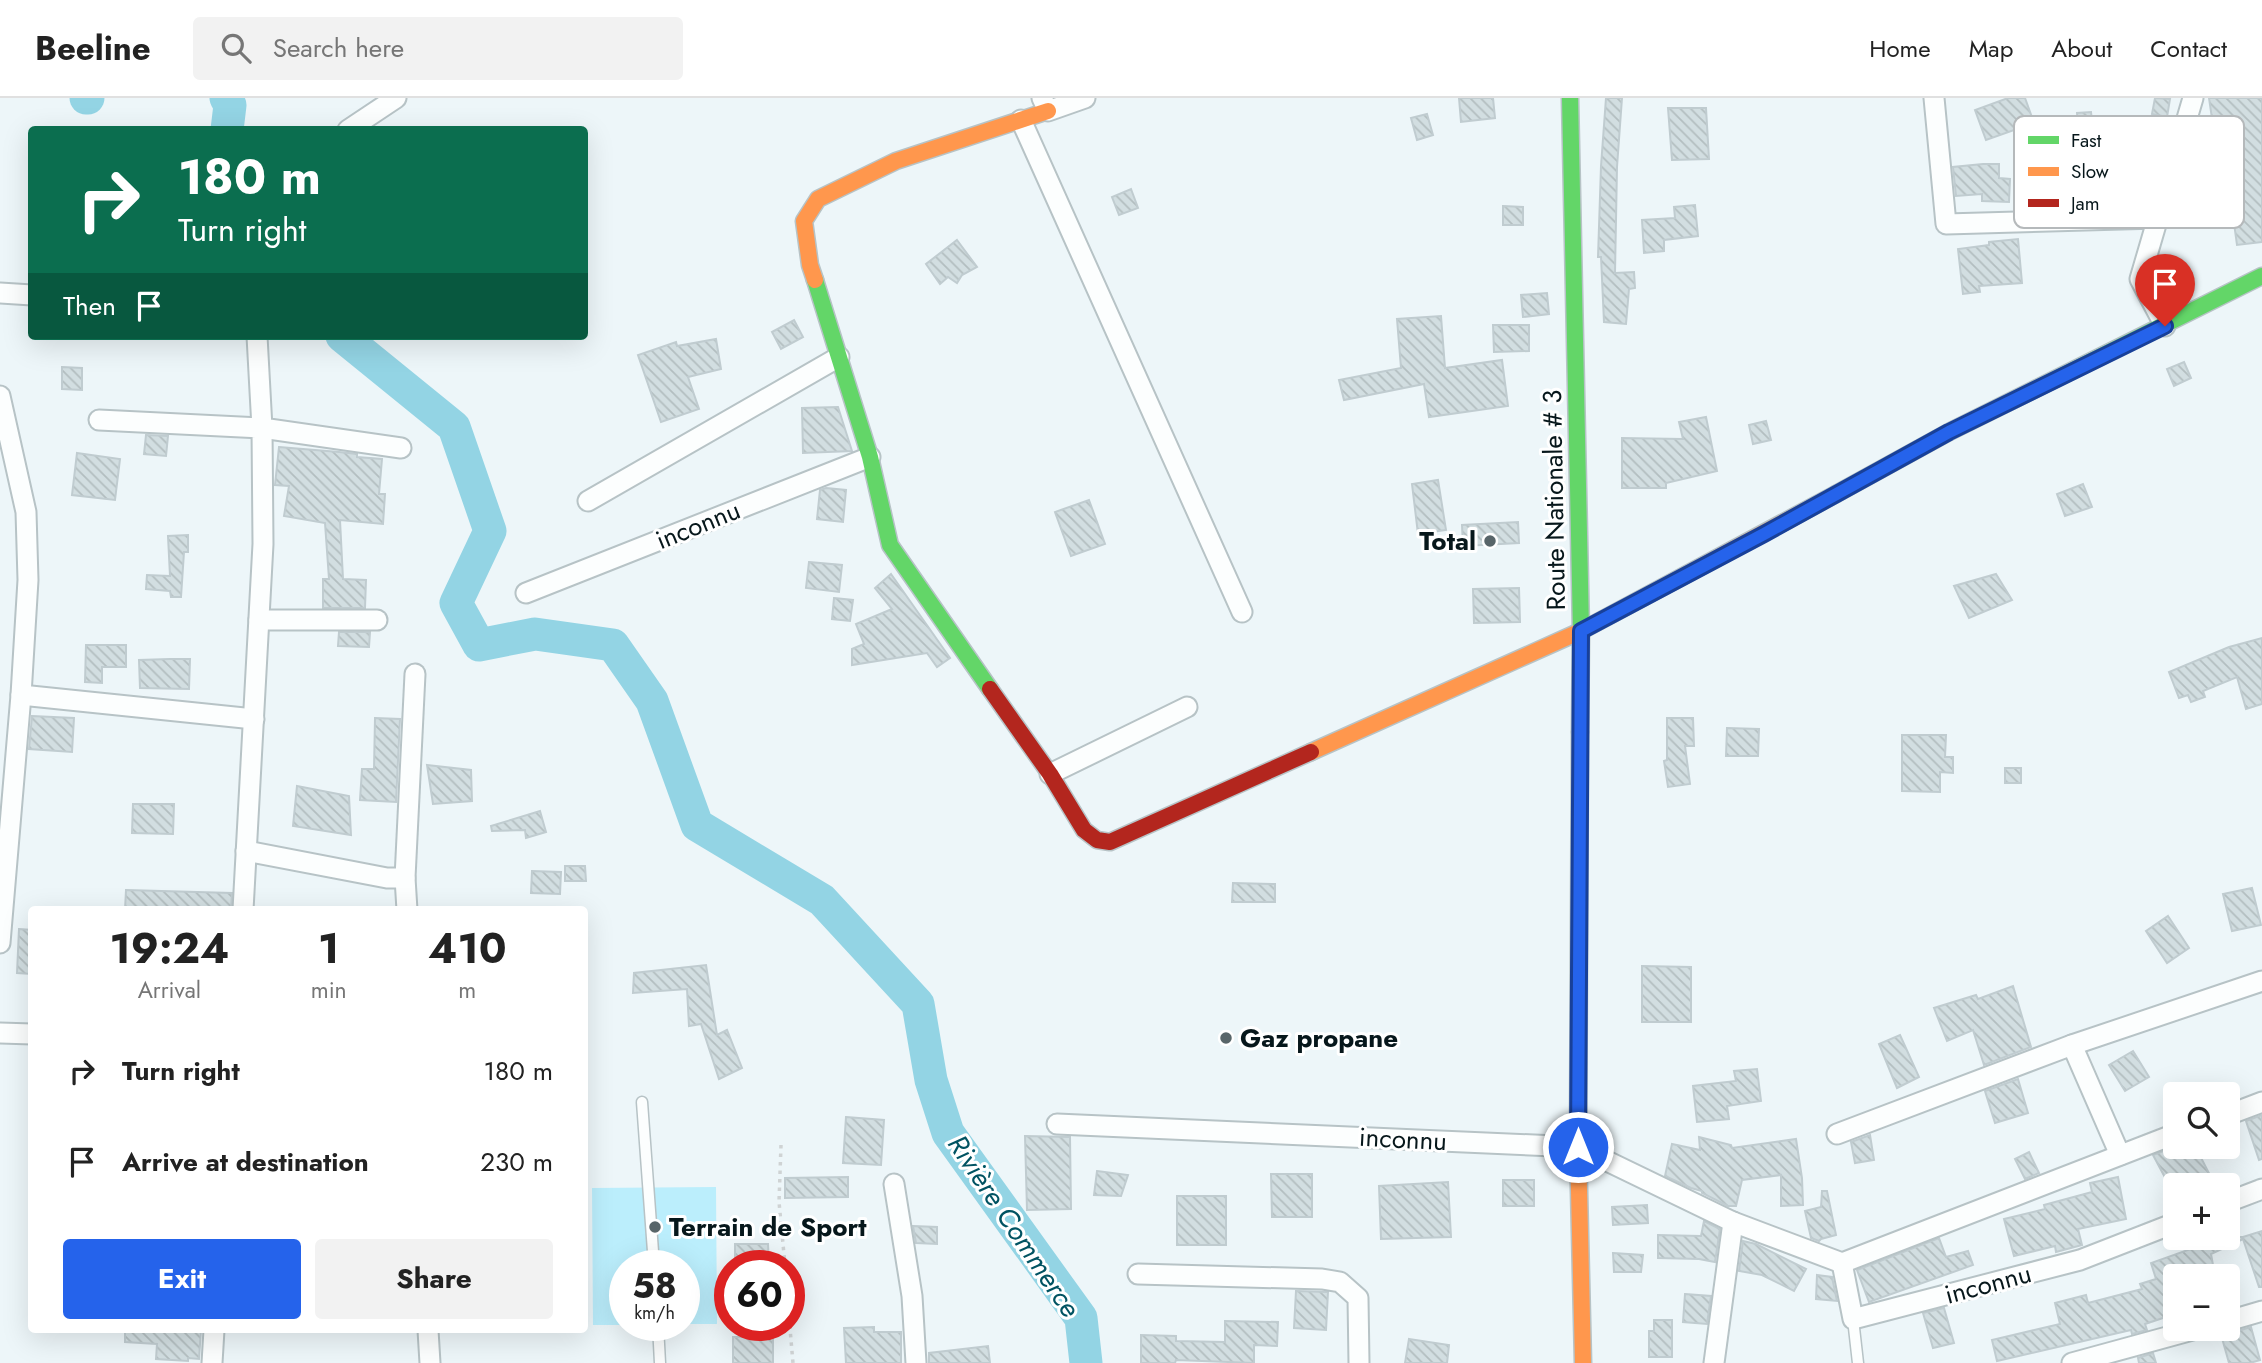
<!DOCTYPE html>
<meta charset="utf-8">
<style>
body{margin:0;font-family:Jost,sans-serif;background:#f2f2f2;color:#222;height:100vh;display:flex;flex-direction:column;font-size:26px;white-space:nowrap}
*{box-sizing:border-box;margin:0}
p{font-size:23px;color:#767676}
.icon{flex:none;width:38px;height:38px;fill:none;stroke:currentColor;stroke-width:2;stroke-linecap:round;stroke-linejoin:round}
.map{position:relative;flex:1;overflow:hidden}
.details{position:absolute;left:28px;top:808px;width:560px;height:427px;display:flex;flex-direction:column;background:#fff;border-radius:7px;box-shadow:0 7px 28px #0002}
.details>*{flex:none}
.guide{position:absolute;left:28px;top:28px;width:560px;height:214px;border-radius:7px;box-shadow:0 7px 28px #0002;background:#0b6e4f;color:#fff;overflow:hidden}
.controls{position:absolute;left:2163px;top:984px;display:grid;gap:14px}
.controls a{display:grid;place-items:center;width:77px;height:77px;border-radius:7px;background:#fff;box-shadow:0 7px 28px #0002;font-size:35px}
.speed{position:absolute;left:609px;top:1152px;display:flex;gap:14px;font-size:35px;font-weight:700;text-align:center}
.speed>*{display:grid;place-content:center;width:91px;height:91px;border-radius:50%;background:#fff;box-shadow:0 7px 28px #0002;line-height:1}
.speed small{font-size:18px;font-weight:400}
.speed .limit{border:10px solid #d22;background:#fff;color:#111}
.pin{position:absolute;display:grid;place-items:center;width:60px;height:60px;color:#fff;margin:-72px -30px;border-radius:50% 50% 50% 0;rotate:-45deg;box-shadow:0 0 7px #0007}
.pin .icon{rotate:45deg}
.me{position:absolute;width:77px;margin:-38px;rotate:0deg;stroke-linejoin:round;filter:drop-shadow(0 0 5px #0008)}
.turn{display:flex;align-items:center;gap:24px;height:147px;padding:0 35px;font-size:32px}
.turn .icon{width:91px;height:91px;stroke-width:2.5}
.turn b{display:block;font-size:49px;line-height:60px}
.then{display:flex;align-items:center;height:66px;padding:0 35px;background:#0003;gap:14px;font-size:26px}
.eta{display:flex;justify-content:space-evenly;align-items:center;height:119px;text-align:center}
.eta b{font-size:42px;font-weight:700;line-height:49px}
.button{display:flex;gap:14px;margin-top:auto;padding:14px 35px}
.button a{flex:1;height:80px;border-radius:7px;background:#2563eb;color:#fff;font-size:28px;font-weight:700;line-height:80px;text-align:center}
.button a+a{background:#f2f2f2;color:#222}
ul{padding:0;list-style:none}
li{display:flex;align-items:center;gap:21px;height:91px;padding:0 35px}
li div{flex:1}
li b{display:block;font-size:26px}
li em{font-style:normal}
header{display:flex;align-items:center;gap:42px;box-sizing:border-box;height:98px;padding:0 35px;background:#fff;border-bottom:2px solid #e0e0e0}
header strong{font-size:33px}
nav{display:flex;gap:38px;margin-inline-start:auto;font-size:24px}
.search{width:490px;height:63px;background:#f2f2f2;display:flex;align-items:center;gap:18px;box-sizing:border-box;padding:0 24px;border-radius:7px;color:#767676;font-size:26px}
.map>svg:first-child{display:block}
</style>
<header>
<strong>Beeline</strong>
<div class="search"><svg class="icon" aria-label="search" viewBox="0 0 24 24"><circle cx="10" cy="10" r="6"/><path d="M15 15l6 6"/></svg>Search here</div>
<nav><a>Home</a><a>Map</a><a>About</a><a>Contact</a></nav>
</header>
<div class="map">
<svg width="2262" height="1265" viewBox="0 0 2262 1265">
<defs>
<pattern id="building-back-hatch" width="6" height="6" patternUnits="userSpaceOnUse" patternTransform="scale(1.75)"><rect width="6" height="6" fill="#d2dee1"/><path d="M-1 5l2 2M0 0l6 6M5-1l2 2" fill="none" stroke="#b3bec0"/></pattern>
</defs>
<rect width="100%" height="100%" fill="#edf6f9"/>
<polygon fill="#bbeefc" points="716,1089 717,1226 684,1226 684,1167 625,1167 625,1227 593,1227 592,1090"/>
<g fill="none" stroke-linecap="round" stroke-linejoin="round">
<g stroke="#93d4e4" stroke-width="33">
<polyline points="86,0 88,0"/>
<polyline points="226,0 230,7 227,32"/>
<polyline points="342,238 454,329 490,433 456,505 479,547 535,536 613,547 652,603 697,727 822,802 918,906 931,982 948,1035 1081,1220 1086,1265"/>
</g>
</g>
<g fill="url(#building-back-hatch)" stroke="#c0ccd0" stroke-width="2">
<polygon points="1459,0 1493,0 1495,20 1461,24"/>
<polygon points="1606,0 1622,0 1617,69 1615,175 1634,174 1635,190 1629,191 1626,226 1604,224 1601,159 1598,159 1601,68"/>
<polygon points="2008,0 2025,0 2034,25 1986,42 1975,12"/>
<polygon points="2155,0 2170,1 2167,19 2152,16"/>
<polygon points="2209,0 2262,0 2262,144 2237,147 2226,67 2219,68"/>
<polygon points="1668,10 1706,10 1709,61 1672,62"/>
<polygon points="2091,14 2092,23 2101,22 2098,47 2080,49 2077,15"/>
<polygon points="1427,16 1433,37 1417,42 1411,20"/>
<polygon points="1983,66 1999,66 1999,80 2010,81 2009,104 1982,103 1982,96 1956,98 1953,69"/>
<polygon points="1131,91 1138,110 1119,117 1112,99"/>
<polygon points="1695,107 1698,138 1664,142 1664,153 1644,155 1642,122 1675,120 1674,109"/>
<polygon points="1503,108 1523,109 1523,127 1503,127"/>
<polygon points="2018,141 2022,185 1979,188 1980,194 1963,196 1958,151 1989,147 1989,144"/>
<polygon points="957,142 977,169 962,177 957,185 948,179 940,186 926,166"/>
<polygon points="1547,195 1549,216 1523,219 1521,197"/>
<polygon points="1441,218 1445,270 1502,262 1508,308 1429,319 1424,286 1344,302 1339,282 1401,270 1397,221"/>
<polygon points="794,222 803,239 781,251 772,234"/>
<polygon points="1493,227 1529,227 1529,253 1494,254"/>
<polygon points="716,241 721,271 688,279 699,311 661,324 638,257 676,244 677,248"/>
<polygon points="2184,264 2191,280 2174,288 2167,271"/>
<polygon points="62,269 82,270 82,292 62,291"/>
<polygon points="838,309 852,353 803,355 802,310"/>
<polygon points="1706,319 1717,373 1666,385 1666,390 1622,390 1622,340 1683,341 1679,324"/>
<polygon points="1766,323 1771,342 1753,346 1749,327"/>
<polygon points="146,337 168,338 166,358 144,356"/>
<polygon points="279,349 339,354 357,356 357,359 382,361 379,396 385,396 383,426 340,422 343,481 366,482 365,510 323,510 323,481 329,481 325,425 284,418 289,388 275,387"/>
<polygon points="77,355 120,361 115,402 72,397"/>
<polygon points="1438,382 1446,432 1418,436 1412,386"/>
<polygon points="2083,386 2092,409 2065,418 2057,396"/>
<polygon points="826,390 846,392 843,424 817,421 820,392"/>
<polygon points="1089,402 1105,446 1071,458 1055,414"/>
<polygon points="1518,424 1519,445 1463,448 1462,427"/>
<polygon points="188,437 188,454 184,454 181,499 171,499 170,493 146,491 147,477 170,478 168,438"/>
<polygon points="809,464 842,467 839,494 806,490"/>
<polygon points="891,476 950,560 937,569 927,555 852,567 852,551 864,546 856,526 892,511 875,490"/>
<polygon points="1996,476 2012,502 1969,520 1954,488"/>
<polygon points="1519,490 1520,524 1474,525 1473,491"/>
<polygon points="834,500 853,502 850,523 832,521"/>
<polygon points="339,534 370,534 369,549 338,548"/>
<polygon points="2262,540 2262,606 2246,611 2237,579 2203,593 2205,599 2191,604 2188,597 2179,600 2169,574 2229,549"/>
<polygon points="86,547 126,547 126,569 102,569 102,585 85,584"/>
<polygon points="170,561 190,561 189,591 140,590 139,562"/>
<polygon points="32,618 74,620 72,654 29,651"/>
<polygon points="375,620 400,621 396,704 360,702 362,671 374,671"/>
<polygon points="1667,620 1693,620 1694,648 1685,648 1690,686 1668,689 1664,663 1667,662"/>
<polygon points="1727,630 1759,631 1758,658 1726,658"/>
<polygon points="1902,637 1946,637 1945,659 1953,659 1953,675 1940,674 1940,694 1902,693"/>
<polygon points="427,667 471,672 472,703 433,706"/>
<rect x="2005" y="670" width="16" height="15"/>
<polygon points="297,688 349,698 351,737 293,728"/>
<polygon points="133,706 174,706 173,736 132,735"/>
<polygon points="540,713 546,734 526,740 525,732 492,733 491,728"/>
<polygon points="565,768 585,768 586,783 565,783"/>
<polygon points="532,773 561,774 560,796 531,795"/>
<polygon points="1233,785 1275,786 1275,804 1232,804"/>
<polygon points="2252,790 2261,827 2232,833 2223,796"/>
<polygon points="126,792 232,795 231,812 125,812"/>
<polygon points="2168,818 2189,850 2167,865 2146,833"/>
<polygon points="19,831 32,832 32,876 17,875"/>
<polygon points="706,867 717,937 727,932 742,970 719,981 701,926 689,928 687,891 633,895 634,875"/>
<polygon points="1642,868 1691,869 1691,924 1642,924"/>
<polygon points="2013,888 2031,949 1984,967 1973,932 1947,943 1934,910 1976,897 1978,901"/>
<polygon points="1900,937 1919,979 1897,990 1879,946"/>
<polygon points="2133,953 2149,979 2125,993 2109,967"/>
<polygon points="1757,971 1761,1003 1727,1008 1729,1021 1697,1024 1693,988 1736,983 1734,973"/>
<polygon points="2018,981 2028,1015 1995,1025 1985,993"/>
<polygon points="2262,1017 2262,1061 2259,1062 2246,1023"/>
<polygon points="846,1019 884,1022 881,1067 843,1065"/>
<polygon points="1870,1037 1874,1062 1855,1065 1851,1044"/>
<polygon points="1025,1038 1070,1039 1071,1111 1027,1112"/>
<polygon points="1699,1039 1731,1047 1732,1050 1796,1041 1802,1080 1803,1107 1781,1108 1781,1077 1742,1082 1736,1108 1728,1108 1702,1095 1702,1093 1691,1090 1665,1078 1672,1046 1700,1052"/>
<polygon points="2177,1048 2195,1048 2215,1087 2169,1087 2153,1057"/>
<polygon points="2029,1054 2039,1075 2025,1081 2015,1061"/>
<polygon points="1097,1073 1128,1077 1121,1098 1094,1097"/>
<polygon points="1271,1076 1312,1076 1312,1119 1272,1119"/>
<polygon points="848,1079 848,1099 785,1100 785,1080"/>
<polygon points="2118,1079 2126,1121 2078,1131 2082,1147 2056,1154 2055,1148 2014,1158 2004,1121 2045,1111 2044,1107 2092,1094 2090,1085"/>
<rect x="1503" y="1082" width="31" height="26"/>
<polygon points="1448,1084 1451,1139 1381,1141 1379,1088"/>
<polygon points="1822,1093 1827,1093 1836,1137 1821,1141 1819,1143 1811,1140 1805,1113 1821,1109"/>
<rect x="1177" y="1098" width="49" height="49"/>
<polygon points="1647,1107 1648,1125 1613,1127 1612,1109"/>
<polygon points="1704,1123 1720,1131 1715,1164 1699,1161 1658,1160 1658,1137 1701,1138"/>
<polygon points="913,1128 937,1129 937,1146 916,1145"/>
<polygon points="2262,1133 2262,1189 2259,1189 2243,1141 2211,1156 2215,1178 2175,1178 2175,1216 2145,1226 2147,1232 2132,1236 2131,1232 1997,1263 1992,1242 2060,1226 2055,1205 2086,1197 2088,1205 2142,1191 2140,1186 2156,1181 2151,1165 2202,1147 2197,1139 2243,1139"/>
<polygon points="1939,1140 1946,1159 1968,1153 1973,1167 1869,1204 1857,1172"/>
<polygon points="1743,1143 1756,1146 1806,1171 1794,1193 1762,1177 1739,1173"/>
<polygon points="735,1146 768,1146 769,1167 735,1167"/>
<polygon points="1613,1155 1643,1157 1641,1174 1614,1174"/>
<polygon points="1817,1177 1832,1179 1837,1203 1816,1201"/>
<polygon points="1296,1193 1328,1194 1326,1232 1294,1230"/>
<polygon points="1685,1196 1711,1198 1707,1226 1683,1224"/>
<polygon points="1944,1210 1954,1245 1933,1250 1923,1215"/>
<polygon points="1654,1222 1672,1222 1672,1259 1649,1259 1649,1233 1654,1233"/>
<polygon points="1225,1223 1278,1224 1277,1248 1254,1247 1254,1265 1176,1262 1175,1265 1141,1265 1141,1237 1176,1238 1176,1243 1225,1244"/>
<polygon points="874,1229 874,1234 901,1234 901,1265 846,1265 844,1230"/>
<polygon points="2251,1229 2260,1262 2250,1265 2229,1265 2220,1233 2231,1235"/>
<polygon points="125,1232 201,1232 199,1261 188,1260 188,1263 156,1261 157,1246 125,1244"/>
<rect x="733" y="1239" width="40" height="26"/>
<polygon points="1409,1241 1449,1247 1447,1265 1405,1265"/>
<polygon points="988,1248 990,1265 929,1265 929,1255"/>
<polygon points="2153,1255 2156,1265 2139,1265 2138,1260"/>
</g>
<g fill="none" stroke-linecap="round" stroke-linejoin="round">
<defs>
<g id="lane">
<polyline points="642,1004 654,1167"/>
<polyline points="1853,1221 1858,1265"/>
<polyline points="658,1227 660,1265"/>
</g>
<g id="street">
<polyline points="1042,0 1048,13 1085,0"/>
<polyline points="1934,0 1946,126 2158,120"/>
<polyline points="1021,22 1242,514"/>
<polyline points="348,32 396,0"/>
<polyline points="0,195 32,197"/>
<polyline points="2165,228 2140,181 2193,0"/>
<polyline points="257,238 262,330 401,350"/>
<polyline points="0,298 26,414 28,482 21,597"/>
<polyline points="99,322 262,330 263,446 243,812"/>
<polyline points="588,403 839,259"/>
<polyline points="526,495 870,359"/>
<polyline points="259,522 377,522"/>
<polyline points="1050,676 1187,609"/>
<polyline points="246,753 387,780 405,780 407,812"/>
<polyline points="405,780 415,576"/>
<polyline points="0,845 21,597 254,621"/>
<polyline points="0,935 32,936"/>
<polyline points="2072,947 2120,1057"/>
<polyline points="2228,1017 2262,1004"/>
<polyline points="1057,1026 1578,1049 1733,1124 1842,1165 2175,1036"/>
<polyline points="1837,1036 2072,947 2262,883"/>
<polyline points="894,1086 912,1198 916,1265"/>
<polyline points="2228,1104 2262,1091"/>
<polyline points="1842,1165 1853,1221 2080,1162 2175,1125"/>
<polyline points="1138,1176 1322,1181 1340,1184 1358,1200 1359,1265"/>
<polyline points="2228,1223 2262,1213"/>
<polyline points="428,1232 430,1265"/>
<polyline points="212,1265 214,1232"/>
<polyline points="1714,1265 1733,1124"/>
<polyline points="2072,1265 2200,1230"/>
</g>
<g id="fast">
<polyline points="1570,0 1581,533 1580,634"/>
<polyline points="815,182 870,359 890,447 990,591"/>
<polyline points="1836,396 1949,334 2262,178"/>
</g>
<g id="slow">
<polyline points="815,182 810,167 804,123 818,101 896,63 1048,13"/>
<polyline points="1580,634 1578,1049 1583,1265"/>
<polyline points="1311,654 1581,533 1836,396"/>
</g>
<polyline id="jam" points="990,591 1050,676 1084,732 1097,742 1110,744 1311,654"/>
</defs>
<use href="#lane" stroke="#b7c3c6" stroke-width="13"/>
<use href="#street" stroke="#b7c3c6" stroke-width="23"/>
<use href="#fast" stroke="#b7c3c6" stroke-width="19"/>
<use href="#slow" stroke="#b7c3c6" stroke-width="19"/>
<use href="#jam" stroke="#b7c3c6" stroke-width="19"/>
<g stroke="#cfd3d4" stroke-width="3.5" stroke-dasharray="3.5 5" stroke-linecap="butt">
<polyline points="781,1047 779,1104 785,1167"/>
<polyline points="789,1219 793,1265"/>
</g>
<use href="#lane" stroke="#fcfefe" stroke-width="10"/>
<use href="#street" stroke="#fcfefe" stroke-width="19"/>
<use href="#fast" stroke="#63d668" stroke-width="16"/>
<use href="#slow" stroke="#ff974d" stroke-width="16"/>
<use href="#jam" stroke="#b3261e" stroke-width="16"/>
</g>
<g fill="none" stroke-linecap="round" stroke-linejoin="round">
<defs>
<polyline id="route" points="1578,1049 1581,533 1764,436 1949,334 2165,228"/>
</defs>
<use href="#route" stroke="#184099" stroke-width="18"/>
<use href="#route" stroke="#2563eb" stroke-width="12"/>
</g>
<g fill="#586569" stroke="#fff" stroke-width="2.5">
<circle cx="1490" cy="443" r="7"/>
<circle cx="1226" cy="940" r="7"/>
<circle cx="655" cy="1129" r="7"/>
</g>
<g text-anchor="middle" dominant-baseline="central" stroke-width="6" stroke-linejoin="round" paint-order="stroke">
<g font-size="26" fill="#07171b" stroke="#fff">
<text transform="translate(1554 402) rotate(-91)">Route Nationale # 3</text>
<text transform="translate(698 427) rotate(-22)">inconnu</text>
<text transform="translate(1403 1041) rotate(3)">inconnu</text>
<text transform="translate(1988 1186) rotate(-15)">inconnu</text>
</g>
<g font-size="26" font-weight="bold" fill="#07171b" stroke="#fff" text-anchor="start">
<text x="1476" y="443" text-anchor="end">Total</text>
<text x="1240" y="940">Gaz propane</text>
<text x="669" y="1129">Terrain de Sport</text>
</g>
<g font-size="28" font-style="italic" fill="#005362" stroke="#fff">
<text transform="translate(1014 1128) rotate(56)">Rivière Commerce</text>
</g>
</g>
<rect x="2014" y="18" width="230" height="112" rx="10" fill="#fff" stroke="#b5b9bb" stroke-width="2"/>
<rect x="2028" y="38" width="31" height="8" fill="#63d668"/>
<rect x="2028" y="69" width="31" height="9" fill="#ff974d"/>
<rect x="2028" y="101" width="31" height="8" fill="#b3261e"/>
<g font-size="19" fill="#07171b">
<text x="2071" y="49">Fast</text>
<text x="2071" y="80">Slow</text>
<text x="2071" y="112">Jam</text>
</g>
</svg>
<div class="controls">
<a><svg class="icon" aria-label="search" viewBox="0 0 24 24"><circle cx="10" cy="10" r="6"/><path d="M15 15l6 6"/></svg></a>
<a>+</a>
<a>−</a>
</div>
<div class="speed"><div>58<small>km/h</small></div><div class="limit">60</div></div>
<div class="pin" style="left:2165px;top:228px;background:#d93025"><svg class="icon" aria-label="arrive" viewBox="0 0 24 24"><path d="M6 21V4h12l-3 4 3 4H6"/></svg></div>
<svg class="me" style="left:1578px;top:1049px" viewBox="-20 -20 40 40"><circle r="17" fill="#2563eb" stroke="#fff" stroke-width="3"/><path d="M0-11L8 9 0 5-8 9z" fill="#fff"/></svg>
<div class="guide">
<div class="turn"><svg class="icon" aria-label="right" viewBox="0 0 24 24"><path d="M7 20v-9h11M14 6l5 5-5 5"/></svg><div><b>180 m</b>Turn right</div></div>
<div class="then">Then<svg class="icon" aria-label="arrive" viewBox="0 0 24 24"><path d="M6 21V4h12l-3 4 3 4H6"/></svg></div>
</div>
<section class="details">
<div class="eta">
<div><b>19:24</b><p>Arrival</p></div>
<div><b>1</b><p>min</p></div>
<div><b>410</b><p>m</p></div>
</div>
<ul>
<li><svg class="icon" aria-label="right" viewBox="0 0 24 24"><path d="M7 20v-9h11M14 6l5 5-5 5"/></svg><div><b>Turn right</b></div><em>180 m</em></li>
<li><svg class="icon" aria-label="arrive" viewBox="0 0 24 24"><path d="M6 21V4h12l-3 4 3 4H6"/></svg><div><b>Arrive at destination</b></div><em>230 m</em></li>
</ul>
<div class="button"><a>Exit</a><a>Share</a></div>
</section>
</div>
